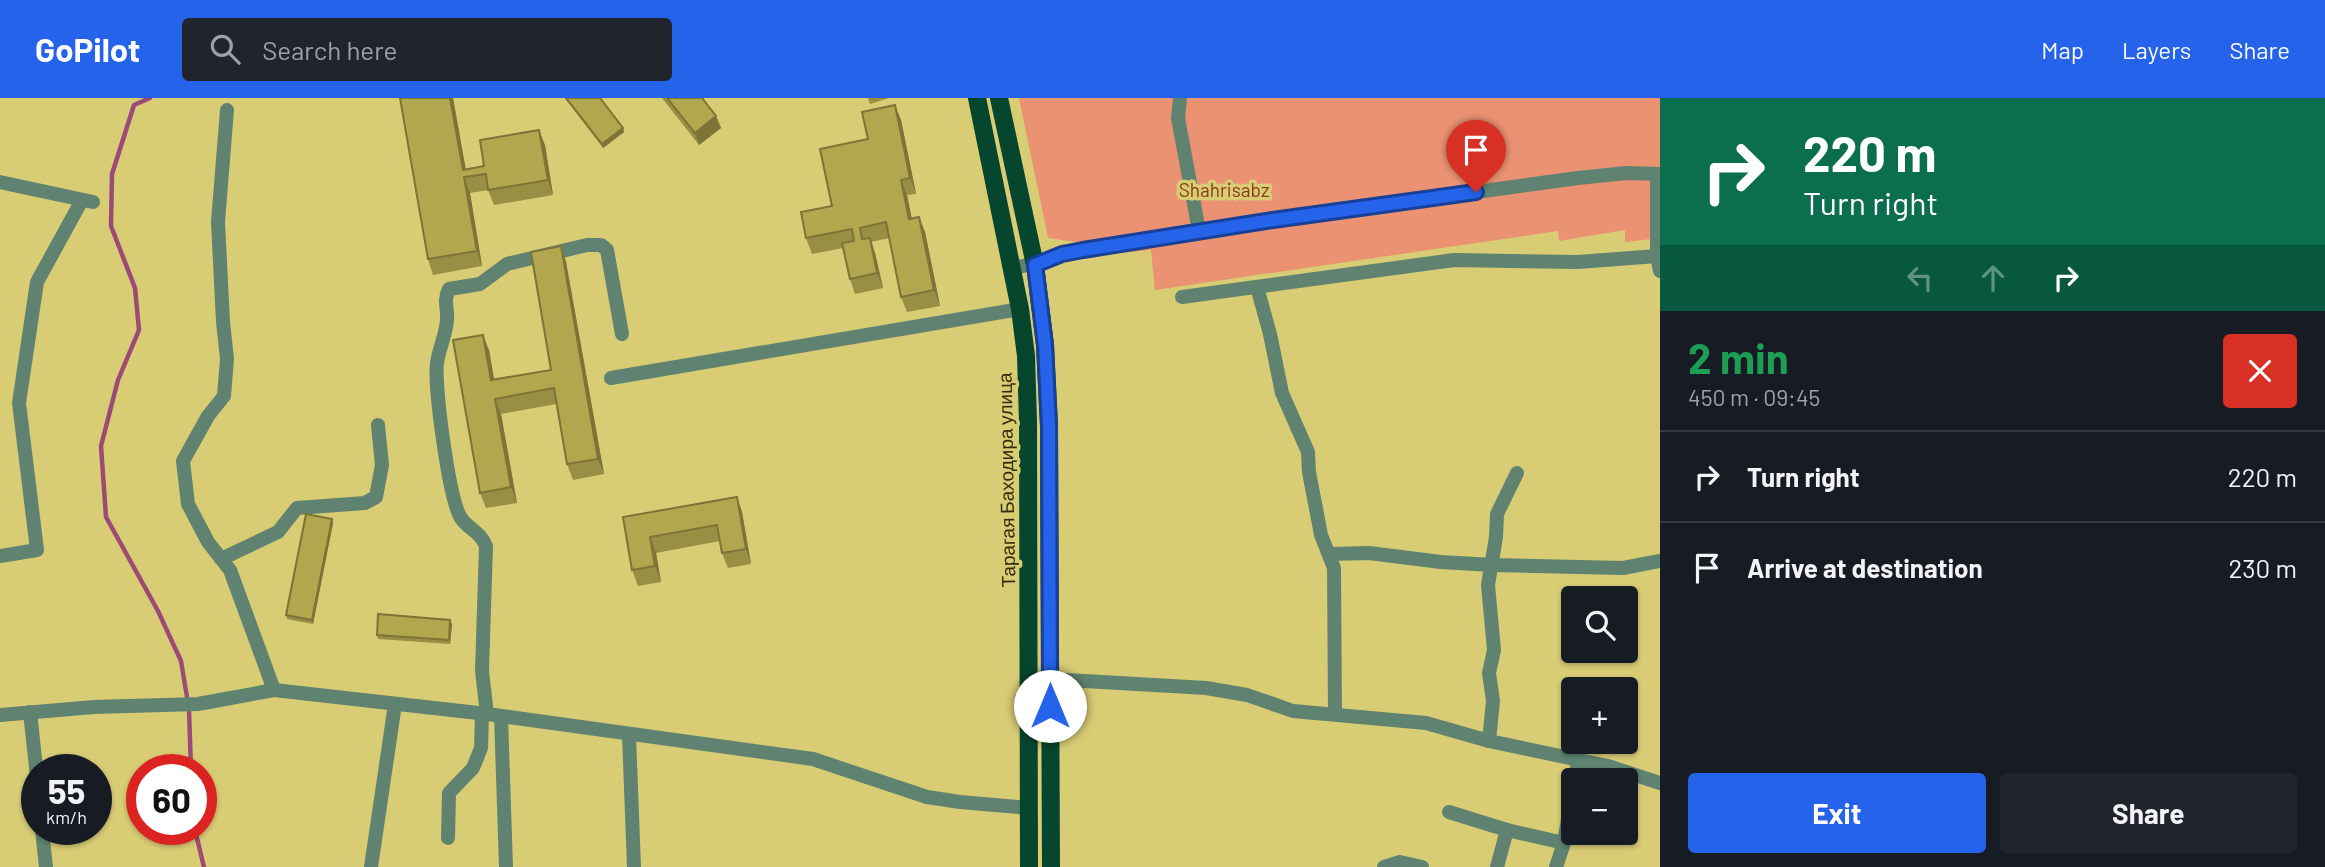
<!DOCTYPE html>
<meta charset="utf-8">
<style>
body{margin:0;font-family:Barlow,sans-serif;background:#20242c;color:#f1f3f6;height:100vh;display:flex;flex-direction:column;font-size:26px;white-space:nowrap}
*{box-sizing:border-box;margin:0}
p{font-size:23px;color:#9ea1a6}
.icon{flex:none;width:38px;height:38px;fill:none;stroke:currentColor;stroke-width:2;stroke-linecap:round;stroke-linejoin:round}
.map{position:relative;flex:1;overflow:hidden}
.side{display:flex;flex-direction:column;background:#171b24;width:665px}
.side>*{flex:none}
.banner{background:#0b6e4f;color:#fff;overflow:hidden}
.controls{position:absolute;left:1561px;top:488px;display:grid;gap:14px}
.controls a{display:grid;place-items:center;width:77px;height:77px;border-radius:7px;background:#171b24;box-shadow:0 2px 5px #0004;font-size:35px}
.speed{position:absolute;left:21px;top:656px;display:flex;gap:14px;font-size:35px;font-weight:700;text-align:center}
.speed>*{display:grid;place-content:center;width:91px;height:91px;border-radius:50%;background:#171b24;box-shadow:0 2px 5px #0004;line-height:1}
.speed small{font-size:18px;font-weight:400}
.speed .limit{border:10px solid #d22;background:#fff;color:#111}
.pin{position:absolute;display:grid;place-items:center;width:60px;height:60px;color:#fff;margin:-72px -30px;border-radius:50% 50% 50% 0;rotate:-45deg;box-shadow:0 0 7px #0007}
.pin .icon{rotate:45deg}
.me{position:absolute;width:77px;margin:-38px;rotate:0deg;stroke-linejoin:round;filter:drop-shadow(0 0 5px #0008)}
.turn{display:flex;align-items:center;gap:24px;height:147px;padding:0 28px;font-size:32px}
.turn .icon{width:91px;height:91px;stroke-width:2.5}
.turn b{display:block;font-size:49px;line-height:60px}
.lanes{display:flex;align-items:center;height:66px;padding:0 28px;background:#0003;justify-content:center;gap:35px;direction:ltr}
.lanes .off{opacity:.35}
.round{display:grid;place-items:center;flex:none;width:74px;height:74px;border-radius:7px;background:#20242c}
.overview{display:flex;align-items:center;justify-content:space-between;height:119px;padding:0 28px}
h1{font-size:42px;font-weight:700;line-height:52px;color:#1e9e55}
.cta{display:flex;gap:14px;margin-top:auto;padding:14px 28px}
.cta a{flex:1;height:80px;border-radius:7px;background:#2563eb;color:#fff;font-size:28px;font-weight:700;line-height:80px;text-align:center}
.cta a+a{background:#20242c;color:#f1f3f6}
ul{padding:0;list-style:none}
li{display:flex;align-items:center;gap:21px;height:91px;padding:0 28px;border-top:2px solid #363941}
li div{flex:1}
li b{display:block;font-size:26px}
li em{font-style:normal}
header{display:flex;align-items:center;gap:42px;box-sizing:border-box;height:98px;padding:0 35px;background:#2563eb;color:#fff}
header strong{font-size:33px}
nav{display:flex;gap:38px;margin-inline-start:auto;font-size:24px}
.search{width:490px;height:63px;background:#20242c;display:flex;align-items:center;gap:18px;box-sizing:border-box;padding:0 24px;border-radius:7px;color:#9ea1a6;font-size:26px}
main{display:flex;flex:1;min-height:0}
.map>svg:first-child{display:block}
</style>
<header>
<strong>GoPilot</strong>
<div class="search"><svg class="icon" aria-label="search" viewBox="0 0 24 24"><circle cx="10" cy="10" r="6"/><path d="M15 15l6 6"/></svg>Search here</div>
<nav><a>Map</a><a>Layers</a><a>Share</a></nav>
</header>
<main>
<div class="map">
<svg width="1660" height="769" viewBox="0 0 1660 769">
<rect width="100%" height="100%" fill="#d8cc75"/>
<polygon fill="#ea9271" points="1019,0 1660,0 1660,140 1625,144 1625,132 1559,143 1558,133 1155,192 1151,152 1078,159 1076,144 1048,140"/>
<g fill="none" stroke-linecap="round" stroke-linejoin="round">
<g stroke="#9c4b76" stroke-width="4.5">
<polyline points="150,0 134,7 112,76 111,128 135,190 139,232 118,282 101,348 106,419 158,513 181,563 189,611 191,672"/>
<polyline points="195,732 204,769"/>
</g>
<g stroke="#608371" stroke-width="14">
<polyline points="1180,0 1178,20 1199,133"/>
<polyline points="227,12 218,124 223,224 227,261 224,298 208,318 183,363 188,406 208,444 230,472 274,592"/>
<polyline points="1657,76 1657,158"/>
<polyline points="0,84 93,104"/>
<path d="M1013 170C1037 166 1059 157 1083 152L1273 122 1578 80 1626 75 1660 76"/>
<polyline points="1257,189 1270,236 1282,295 1308,354 1309,374 1321,437 1334,470 1335,616"/>
<polyline points="1182,199 1454,162 1578,164 1657,158 1660,173"/>
<polyline points="611,280 1020,211"/>
<polyline points="1330,456 1369,455 1441,464 1492,467 1623,470 1660,463"/>
<polyline points="0,458 37,452 19,305 37,184 82,102"/>
<polyline points="221,461 278,434 297,410 365,405 376,399 382,367 378,327"/>
<polyline points="1050,581 1206,590 1247,597 1293,613 1426,625 1489,643 1608,668 1660,685"/>
<polyline points="30,614 37,679"/>
<path d="M487 616 482 573 486 448C479 432 469 432 461 420 449 402 434 287 437 265 439 250 446 237 447 222 448 210 443 203 449 191L480 186 507 166 587 147H601L607 152 622 236"/>
<polyline points="0,617 94,609 198,606 274,592 487,616 813,661 927,699 960,704 1029,710"/>
<polyline points="501,618 506,769"/>
<polyline points="629,637 634,769"/>
<polyline points="1489,643 1493,603 1489,575 1494,552 1488,487 1496,439 1497,416 1517,375"/>
<polyline points="1575,682 1578,662"/>
<polyline points="1449,714 1507,732"/>
<polyline points="42,732 46,769"/>
<polyline points="448,740 449,695 473,670 481,650 482,616"/>
<polyline points="371,769 395,606"/>
<polyline points="1384,769 1400,764 1422,769"/>
<polyline points="1497,769 1507,732 1564,745"/>
<polyline points="1556,769 1564,745 1573,692"/>
</g>
<g stroke="#06462e" stroke-width="18">
<polyline points="977,0 1020,211 1026,258 1028,324 1029,769"/>
<polyline points="999,0 1035,167 1045,247 1049,328 1051,769"/>
</g>
</g>
<g fill="#998f44">
<polygon points="400,0 453,0 466,72 484,68 545,47 553,97 494,107 488,92 470,95 482,168 433,177 428,161"/>
<polygon points="565,0 600,0 623,30 624,34 603,50"/>
<polygon points="662,0 702,0 716,18 721,30 699,47"/>
<polygon points="868,0 889,0 870,6"/>
<polygon points="901,22 916,96 907,97 911,121 919,119 925,134 940,208 907,214 901,199 889,140 871,144 875,155 883,190 855,196 850,181 843,150 812,156 806,140 832,108 868,41"/>
<polygon points="561,148 566,164 604,376 573,382 567,366 556,306 501,316 517,405 486,410 480,395 489,252 494,282 551,272"/>
<polygon points="737,399 742,414 751,466 728,470 722,455 720,443 656,455 661,484 638,488 632,472 623,419"/>
<polygon points="332,421 333,425 313,526 287,521 286,517"/>
<polygon points="452,526 450,546 378,541 377,537"/>
</g>
<g fill="#7d7437">
<polygon points="450,0 453,0 467,79 463,72"/>
<polygon points="895,7 901,22 916,96 910,80"/>
<polygon points="716,18 721,30 699,47 695,35"/>
<polygon points="623,30 624,34 603,50 602,46"/>
<polygon points="539,32 545,47 553,97 548,82"/>
<polygon points="464,79 470,95 482,168 477,153"/>
<polygon points="901,82 907,97 915,136 909,121"/>
<polygon points="919,119 925,134 940,208 934,192"/>
<polygon points="870,140 875,155 883,190 877,175"/>
<polygon points="561,148 566,164 604,376 598,361"/>
<polygon points="483,237 489,252 497,298 491,282"/>
<polygon points="495,301 501,316 517,405 511,389"/>
<polygon points="737,399 742,414 751,466 746,451"/>
<polygon points="332,421 333,425 313,526 312,522"/>
<polygon points="650,439 656,455 661,484 655,468"/>
<polygon points="450,522 452,526 450,546 449,542"/>
</g>
<g fill="#b2a64f" stroke="#7d7437" stroke-width="2">
<polygon points="400,0 450,0 463,72 484,68 480,42 539,32 548,82 488,92 486,76 464,79 477,153 428,161"/>
<polygon points="566,0 600,0 623,30 602,46"/>
<polygon points="667,0 702,0 716,18 695,35"/>
<polygon points="895,7 910,80 901,82 909,121 919,119 934,192 901,199 886,124 860,130 862,141 870,140 877,175 850,181 842,145 854,143 852,131 806,140 801,114 832,108 820,51 868,41 862,14"/>
<polygon points="561,148 598,361 567,366 554,290 495,301 511,389 480,395 453,242 483,237 491,282 551,272 531,154"/>
<polygon points="737,399 746,451 722,455 717,427 650,439 655,468 632,472 623,419"/>
<polygon points="306,416 332,421 312,522 286,517"/>
<polygon points="378,516 450,522 449,542 377,537"/>
</g>
<g fill="none" stroke-linecap="round" stroke-linejoin="round">
<defs>
<polyline id="route" points="1050,608 1049,328 1045,247 1035,167 1062,156 1083,152 1273,122 1476,94"/>
</defs>
<use href="#route" stroke="#184099" stroke-width="18"/>
<use href="#route" stroke="#2563eb" stroke-width="12"/>
</g>
<g text-anchor="middle" dominant-baseline="central" stroke-width="7" stroke-linejoin="round" paint-order="stroke">
<g font-size="19" fill="#893916" stroke="#d8cc75">
<text x="1224" y="91">Shahrisabz</text>
</g>
<g font-size="19" fill="#322d07" stroke="#d8cc75">
<text transform="translate(1006 382) rotate(-91)">Тарагая Баходира улица</text>
</g>
</g>
</svg>
<div class="controls">
<a><svg class="icon" aria-label="search" viewBox="0 0 24 24"><circle cx="10" cy="10" r="6"/><path d="M15 15l6 6"/></svg></a>
<a>+</a>
<a>−</a>
</div>
<div class="speed"><div>55<small>km/h</small></div><div class="limit">60</div></div>
<div class="pin" style="left:1476px;top:94px;background:#d93025"><svg class="icon" aria-label="arrive" viewBox="0 0 24 24"><path d="M6 21V4h12l-3 4 3 4H6"/></svg></div>
<svg class="me" style="left:1050px;top:608px" viewBox="-20 -20 40 40"><circle r="19" fill="#fff"/><path d="M0-13L10 11 0 6-10 11z" fill="#2563eb"/></svg>
</div>
<section class="side">
<div class="banner">
<div class="turn"><svg class="icon" aria-label="right" viewBox="0 0 24 24"><path d="M7 20v-9h11M14 6l5 5-5 5"/></svg><div><b>220 m</b>Turn right</div></div>
<div class="lanes"><svg class="icon off" aria-label="left" viewBox="0 0 24 24"><path d="M17 20v-9H6M10 6l-5 5 5 5"/></svg><svg class="icon off" aria-label="ahead" viewBox="0 0 24 24"><path d="M12 20V5M6 11l6-6 6 6"/></svg><svg class="icon" aria-label="right" viewBox="0 0 24 24"><path d="M7 20v-9h11M14 6l5 5-5 5"/></svg></div>
</div>
<div class="overview"><div><h1>2 min</h1><p>450 m · 09:45</p></div><a class="round" style="background:#d93025;color:#fff"><svg class="icon" aria-label="close" viewBox="0 0 24 24"><path d="M6 6l12 12M18 6L6 18"/></svg></a></div>
<ul>
<li><svg class="icon" aria-label="right" viewBox="0 0 24 24"><path d="M7 20v-9h11M14 6l5 5-5 5"/></svg><div><b>Turn right</b></div><em>220 m</em></li>
<li><svg class="icon" aria-label="arrive" viewBox="0 0 24 24"><path d="M6 21V4h12l-3 4 3 4H6"/></svg><div><b>Arrive at destination</b></div><em>230 m</em></li>
</ul>
<div class="cta"><a>Exit</a><a>Share</a></div>
</section>
</main>
